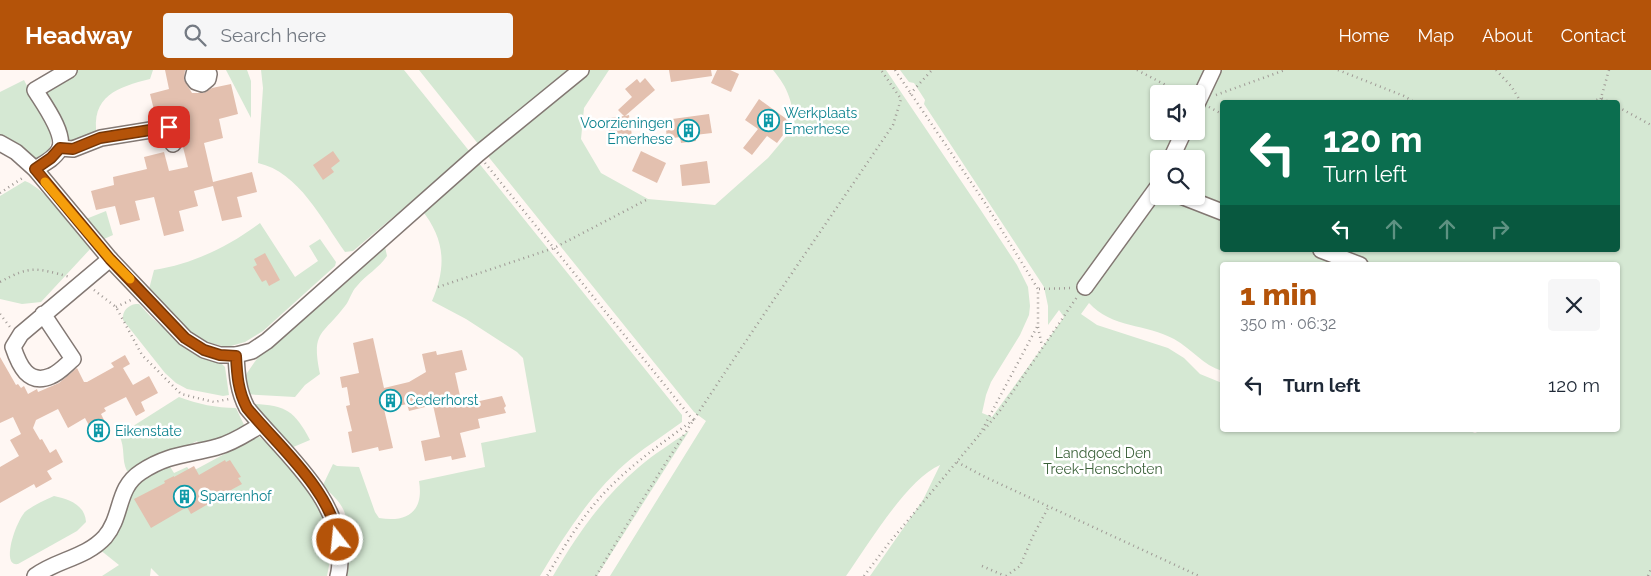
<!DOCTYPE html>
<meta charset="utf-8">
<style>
body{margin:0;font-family:Raleway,sans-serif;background:#f6f6f7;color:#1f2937;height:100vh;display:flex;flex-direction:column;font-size:19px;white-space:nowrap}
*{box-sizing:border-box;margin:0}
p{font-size:16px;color:#747a83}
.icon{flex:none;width:28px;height:28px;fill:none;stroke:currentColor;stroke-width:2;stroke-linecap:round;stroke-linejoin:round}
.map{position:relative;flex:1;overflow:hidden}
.sheet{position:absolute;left:1220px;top:192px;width:400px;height:170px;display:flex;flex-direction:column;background:#fff;border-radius:5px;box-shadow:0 1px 4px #0004}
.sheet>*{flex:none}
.hud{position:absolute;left:1220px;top:30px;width:400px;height:152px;border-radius:5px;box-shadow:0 1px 4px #0004;background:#0b6e4f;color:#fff;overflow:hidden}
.buttons{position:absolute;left:1150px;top:15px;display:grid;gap:10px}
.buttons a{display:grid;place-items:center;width:55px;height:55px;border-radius:5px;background:#fff;box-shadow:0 1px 4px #0004;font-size:25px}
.pin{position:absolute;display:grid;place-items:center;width:42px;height:42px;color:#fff;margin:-21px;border-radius:10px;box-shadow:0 2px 8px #0006}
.me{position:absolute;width:55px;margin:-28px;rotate:344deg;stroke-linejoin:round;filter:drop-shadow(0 0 4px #0008)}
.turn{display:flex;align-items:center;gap:18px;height:105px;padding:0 20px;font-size:22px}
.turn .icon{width:65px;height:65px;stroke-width:2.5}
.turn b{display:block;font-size:35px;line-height:42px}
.lanes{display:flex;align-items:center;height:48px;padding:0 20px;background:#0003;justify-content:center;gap:25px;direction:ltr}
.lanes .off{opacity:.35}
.round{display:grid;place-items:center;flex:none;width:52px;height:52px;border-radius:5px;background:#f6f6f7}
.headline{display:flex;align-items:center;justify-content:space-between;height:85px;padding:0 20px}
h1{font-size:30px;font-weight:800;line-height:38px;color:#b45309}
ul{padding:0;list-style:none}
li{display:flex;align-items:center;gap:15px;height:75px;padding:0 20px}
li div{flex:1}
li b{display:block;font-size:19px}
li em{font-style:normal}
header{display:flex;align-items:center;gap:30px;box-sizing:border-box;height:70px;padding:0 25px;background:#b45309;color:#fff}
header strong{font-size:24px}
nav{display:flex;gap:28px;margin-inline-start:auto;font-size:18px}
.search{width:350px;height:45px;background:#f6f6f7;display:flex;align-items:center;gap:12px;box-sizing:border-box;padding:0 18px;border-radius:5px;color:#747a83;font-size:19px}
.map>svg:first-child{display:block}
</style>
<header>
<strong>Headway</strong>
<div class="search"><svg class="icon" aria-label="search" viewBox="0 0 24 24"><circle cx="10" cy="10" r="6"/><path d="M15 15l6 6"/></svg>Search here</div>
<nav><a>Home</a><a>Map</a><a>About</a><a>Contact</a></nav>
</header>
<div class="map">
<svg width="1651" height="506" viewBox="0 0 1651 506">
<rect width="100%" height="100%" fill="#fff7f3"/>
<g fill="#d5e8d3" fill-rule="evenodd">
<path d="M75 0H153L150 9C118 17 90 26 97 66L69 73 65 60 41 22Z"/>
<polygon points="226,0 247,0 251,11 251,48"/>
<path d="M261 0H404L470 82 353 181 345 182C322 150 299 102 258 93L263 18Z"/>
<polygon points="419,0 567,0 479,75"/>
<path d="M588 0H609L584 38 581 69 601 103 648 129 715 135 768 88 795 56C792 32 789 19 773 0H886L980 139 1017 195 1028 217 1030 236 1029 245 1020 265 991 312 986 325 982 343 992 347 1064 247 1059 240 1048 255V236L1044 217 924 34 925 30 914 13 909 12 900 0H1651V506H870L923 430 940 395C907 409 868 475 846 506H610L706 351 694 342 487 85ZM1159 24H1196V61H1159ZM1222 32H1618V180H1222ZM1159 89H1196V126H1159ZM1362 190 1376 195H1618V360H1482L1475 363 1467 360H1222V313L1200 304 1184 288 1168 278 1097 255 1081 244 1089 233C1111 258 1147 254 1174 269 1192 279 1203 295 1222 301V195H1363Z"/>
<polygon points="24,10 52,65 49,82 34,89 0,69 0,22"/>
<path d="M478 92 682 345V352C666 364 648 375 632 388 593 420 566 463 540 506H347L345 503C350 487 349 460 345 444 342 432 330 424 323 415L333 394 337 396 359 397 375 442 379 448C408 453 424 441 419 411L485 397 481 373 536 362 523 288 517 282 466 249 432 231C447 196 445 169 421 139Z"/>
<path d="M25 111C46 119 76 159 92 177L41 232 22 234 0 229V126Z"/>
<polygon points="106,141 113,165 104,169 86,149"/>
<path d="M260 153 295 207 318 191 309 176 320 169 336 192 335 196 263 261 245 272 231 276H222L200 270 189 263 148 223 154 200C193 194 229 176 260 153Z"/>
<path d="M384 172 387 186C379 198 366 205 357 216 351 222 350 230 345 236 322 266 311 261 320 304L305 315 295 327 243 324 242 315 247 303 263 280Z"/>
<path d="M136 234H139L151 247 178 270 220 292 225 297 229 325 223 326 187 319 176 313 165 303 123 250C122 241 128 235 136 234Z"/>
<path d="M179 327C198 334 216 338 236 338L246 359 203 381 197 371 137 401 132 403 127 401C121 389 126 379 119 365Z"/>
<path d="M251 334C285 335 294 340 310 370L291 378Z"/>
<path d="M689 361 597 506H553C576 466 603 427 639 397 654 384 672 373 689 361Z"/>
<polygon points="258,366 271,376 316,428 332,464 332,480 327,506 159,506 151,498 150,506 102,506 119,495 99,479 124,433 140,410 169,395 174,403 187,397 191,402"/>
<path d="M54 426C69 429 85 435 86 452L77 461 18 494C0 497 16 450 26 441 34 435 45 430 54 426Z"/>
</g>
<g fill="#e3c0af">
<polygon points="165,0 185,0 184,10 192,23 204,23 212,18 231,14 238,44 219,49 223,68 204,73 213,112 252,102 257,122 237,127 242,147 222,151 213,116 194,121 198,136 179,141 184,161 164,166 154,127 135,131 140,150 120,155 115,136 96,140 91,121 114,115 113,107 147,99 144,87 164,82 169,101 188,97 176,49 164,48 162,42 155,44 150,24 169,19"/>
<polygon points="669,0 711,0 712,6 671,12"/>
<polygon points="717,0 730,0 739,4 731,22 711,13"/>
<polygon points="645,8 655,20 625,46 629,45 633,73 611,75 607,48 624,46 618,40 632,27 625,19 637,9 640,13"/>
<polygon points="759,29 792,53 777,73 767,66 752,85 743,78 758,59 745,50"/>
<polygon points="709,44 712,63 695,65 696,71 681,73 680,67 667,69 665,50"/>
<polygon points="333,81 340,91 331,98 334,102 323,110 313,95"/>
<polygon points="641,81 666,93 657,113 632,101"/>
<polygon points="707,91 710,113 682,116 680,95"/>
<polygon points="265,183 280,210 269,216 266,210 262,212 253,197 257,195 254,189"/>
<polygon points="373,268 384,318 409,312 426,302 422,284 436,281 437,285 462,280 467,300 455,303 462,335 502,326 506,336 504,338 506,343 478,349 480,358 460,363 466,387 452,390 451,386 425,391 421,371 440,367 433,335 409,341 407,334 384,339 393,378 379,381 378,377 352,383 348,362 352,361 346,336 350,335 347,317 342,318 340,307 359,303 353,273"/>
<polygon points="125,285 130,294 123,298 133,315 149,306 158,323 141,332 145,341 136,346 126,327 104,338 106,341 101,344 104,350 102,351 107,360 95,367 85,348 68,358 58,339 36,350 33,358 40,370 42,369 50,383 56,379 63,392 47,401 52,409 36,418 34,414 0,433 0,397 19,386 10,370 21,364 13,347 0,353 0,287 16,315 18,314 21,318 24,316 28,324 37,319 38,322 59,313 77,298 84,312 87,312 114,297 111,293"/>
<polygon points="225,390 226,392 230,390 241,407 238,408 242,414 231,420 233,424 217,433 215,430 191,444 187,437 151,458 134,429 165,413 164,411 174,406 174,407 194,396 199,405"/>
</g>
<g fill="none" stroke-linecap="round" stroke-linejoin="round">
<defs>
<g id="minor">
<polyline points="195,0 193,8 196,12 202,14 208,9 209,4 207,0"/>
<polyline points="1196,36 1213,0"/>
<polyline points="0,73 16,82 35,99 110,189 185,268 204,280 220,285 236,285 252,281 267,271 478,84 581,0"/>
<polyline points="60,78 73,79 101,68 169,57 173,74"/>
<polyline points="1171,89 1184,61"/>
<path d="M35 99C43 94 54 89 59 80 67 65 43 33 35 20L69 0"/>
<polyline points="1181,126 1222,142"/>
<polyline points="1321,180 1360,195"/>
<polyline points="1085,217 1159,115"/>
<path d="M43 244 73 289C66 295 59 303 51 306 28 316 19 295 13 277L21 264 110 189"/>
<path d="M236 285C237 305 238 321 247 338 282 381 341 428 340 487 340 494 340 500 338 506"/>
<path d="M35 506C56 490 86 488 105 467 123 446 116 418 141 402 168 384 188 385 217 377 233 373 247 363 261 355"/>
</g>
</defs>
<use href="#minor" stroke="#837873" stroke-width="18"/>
<g stroke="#9f9995" stroke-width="2.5" stroke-dasharray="1 4" stroke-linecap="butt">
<polyline points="895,0 985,133 1038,219 1038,255 980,364"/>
<polyline points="1137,0 1183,24"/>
<polyline points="1338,0 1404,26 1414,32"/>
<polyline points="1496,0 1511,16 1521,32"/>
<polyline points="1609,0 1601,28 1609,32"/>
<polyline points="910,24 932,0"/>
<polyline points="1216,25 1285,0"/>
<polyline points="1592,32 1601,28 1600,32"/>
<polyline points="1209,37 1222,44"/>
<polyline points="1618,37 1651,55"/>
<path d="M485 93 693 350C656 378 617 404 589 441 573 461 560 484 547 506"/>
<polyline points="0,123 24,107"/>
<path d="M0 212C31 195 36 198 70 207"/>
<polyline points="438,217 554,178 648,129"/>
<polyline points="1039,219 1073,218"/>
<polyline points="94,220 116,237 142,285 181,324 214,332 229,329"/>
<polyline points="116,237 131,230"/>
<polyline points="0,244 10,257"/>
<polyline points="1038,257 1042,276"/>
<polyline points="984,360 999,342 1077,227"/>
<polyline points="957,392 985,407 1199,506"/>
<polyline points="982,496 1005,506"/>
<path d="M596 506C688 351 792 204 893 55L901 29 881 0"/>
<polyline points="864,506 889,473 980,364"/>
<polyline points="1006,506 1020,496 1033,466 1049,436"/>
<polyline points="1648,506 1651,499"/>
</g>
<use href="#minor" stroke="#fff" stroke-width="15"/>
</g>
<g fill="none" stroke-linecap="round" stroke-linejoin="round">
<defs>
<path id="route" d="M169 57 100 68 73 79 60 78 51 88 35 99 110 189 185 268 204 280 220 285 236 286C237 305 238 321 247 338 278 376 331 420 338 470"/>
</defs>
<use href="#route" stroke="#753606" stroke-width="12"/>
<use href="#route" stroke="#b45309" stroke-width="9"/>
<polyline stroke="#f59e0b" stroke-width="9" points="45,112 110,189 130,209"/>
</g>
<defs>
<symbol id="building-ring" viewBox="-11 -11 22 22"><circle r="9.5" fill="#fff" stroke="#0f9aa8" stroke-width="1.5"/><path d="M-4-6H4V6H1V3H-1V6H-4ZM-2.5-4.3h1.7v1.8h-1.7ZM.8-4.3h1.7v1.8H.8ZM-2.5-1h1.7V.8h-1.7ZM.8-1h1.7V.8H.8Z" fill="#0f9aa8"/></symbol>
</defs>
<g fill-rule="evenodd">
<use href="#building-ring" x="756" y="38" width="25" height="25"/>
<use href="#building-ring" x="676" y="48" width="25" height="25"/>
<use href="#building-ring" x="378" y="318" width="25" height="25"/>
<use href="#building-ring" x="86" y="348" width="25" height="25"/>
<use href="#building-ring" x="172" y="414" width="25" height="25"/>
</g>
<g text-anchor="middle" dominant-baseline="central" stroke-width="5" stroke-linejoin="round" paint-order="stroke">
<g font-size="14" fill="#0d838f" stroke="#fff" text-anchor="start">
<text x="784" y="43">Werkplaats<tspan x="784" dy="16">Emerhese</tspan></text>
<text x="673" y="53" text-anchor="end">Voorzieningen<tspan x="673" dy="16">Emerhese</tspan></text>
<text x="406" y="330">Cederhorst</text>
<text x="115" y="361">Eikenstate</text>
<text x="200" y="426">Sparrenhof</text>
</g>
<g font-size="14" fill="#3c623a" stroke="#fff">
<text x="1103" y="383">Landgoed Den<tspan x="1103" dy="16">Treek-Henschoten</tspan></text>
</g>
</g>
</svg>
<div class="buttons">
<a><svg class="icon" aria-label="sound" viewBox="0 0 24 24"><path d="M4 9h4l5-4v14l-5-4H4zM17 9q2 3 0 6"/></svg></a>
<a><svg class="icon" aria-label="search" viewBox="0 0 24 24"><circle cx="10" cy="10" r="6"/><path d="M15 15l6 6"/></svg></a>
</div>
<div class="pin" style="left:169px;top:57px;background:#d93025"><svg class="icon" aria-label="arrive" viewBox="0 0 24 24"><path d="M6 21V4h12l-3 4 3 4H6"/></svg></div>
<svg class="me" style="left:338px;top:470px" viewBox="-20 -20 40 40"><circle r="17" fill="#b45309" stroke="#fff" stroke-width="3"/><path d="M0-11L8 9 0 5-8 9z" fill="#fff"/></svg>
<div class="hud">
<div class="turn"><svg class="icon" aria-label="left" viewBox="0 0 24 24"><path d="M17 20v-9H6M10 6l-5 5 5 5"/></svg><div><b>120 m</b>Turn left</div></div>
<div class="lanes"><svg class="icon" aria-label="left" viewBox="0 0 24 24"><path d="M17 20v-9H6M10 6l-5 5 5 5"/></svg><svg class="icon off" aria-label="ahead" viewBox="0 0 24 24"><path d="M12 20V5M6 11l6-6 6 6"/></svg><svg class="icon off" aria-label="ahead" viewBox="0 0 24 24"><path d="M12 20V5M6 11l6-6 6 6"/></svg><svg class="icon off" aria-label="right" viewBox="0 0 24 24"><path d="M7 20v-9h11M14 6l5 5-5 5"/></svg></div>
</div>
<section class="sheet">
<div class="headline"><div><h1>1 min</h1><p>350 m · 06:32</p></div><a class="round"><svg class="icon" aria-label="close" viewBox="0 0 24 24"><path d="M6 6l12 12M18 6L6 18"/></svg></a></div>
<ul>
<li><svg class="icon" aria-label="left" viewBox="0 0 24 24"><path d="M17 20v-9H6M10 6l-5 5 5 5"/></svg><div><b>Turn left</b></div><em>120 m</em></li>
</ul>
</section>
</div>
